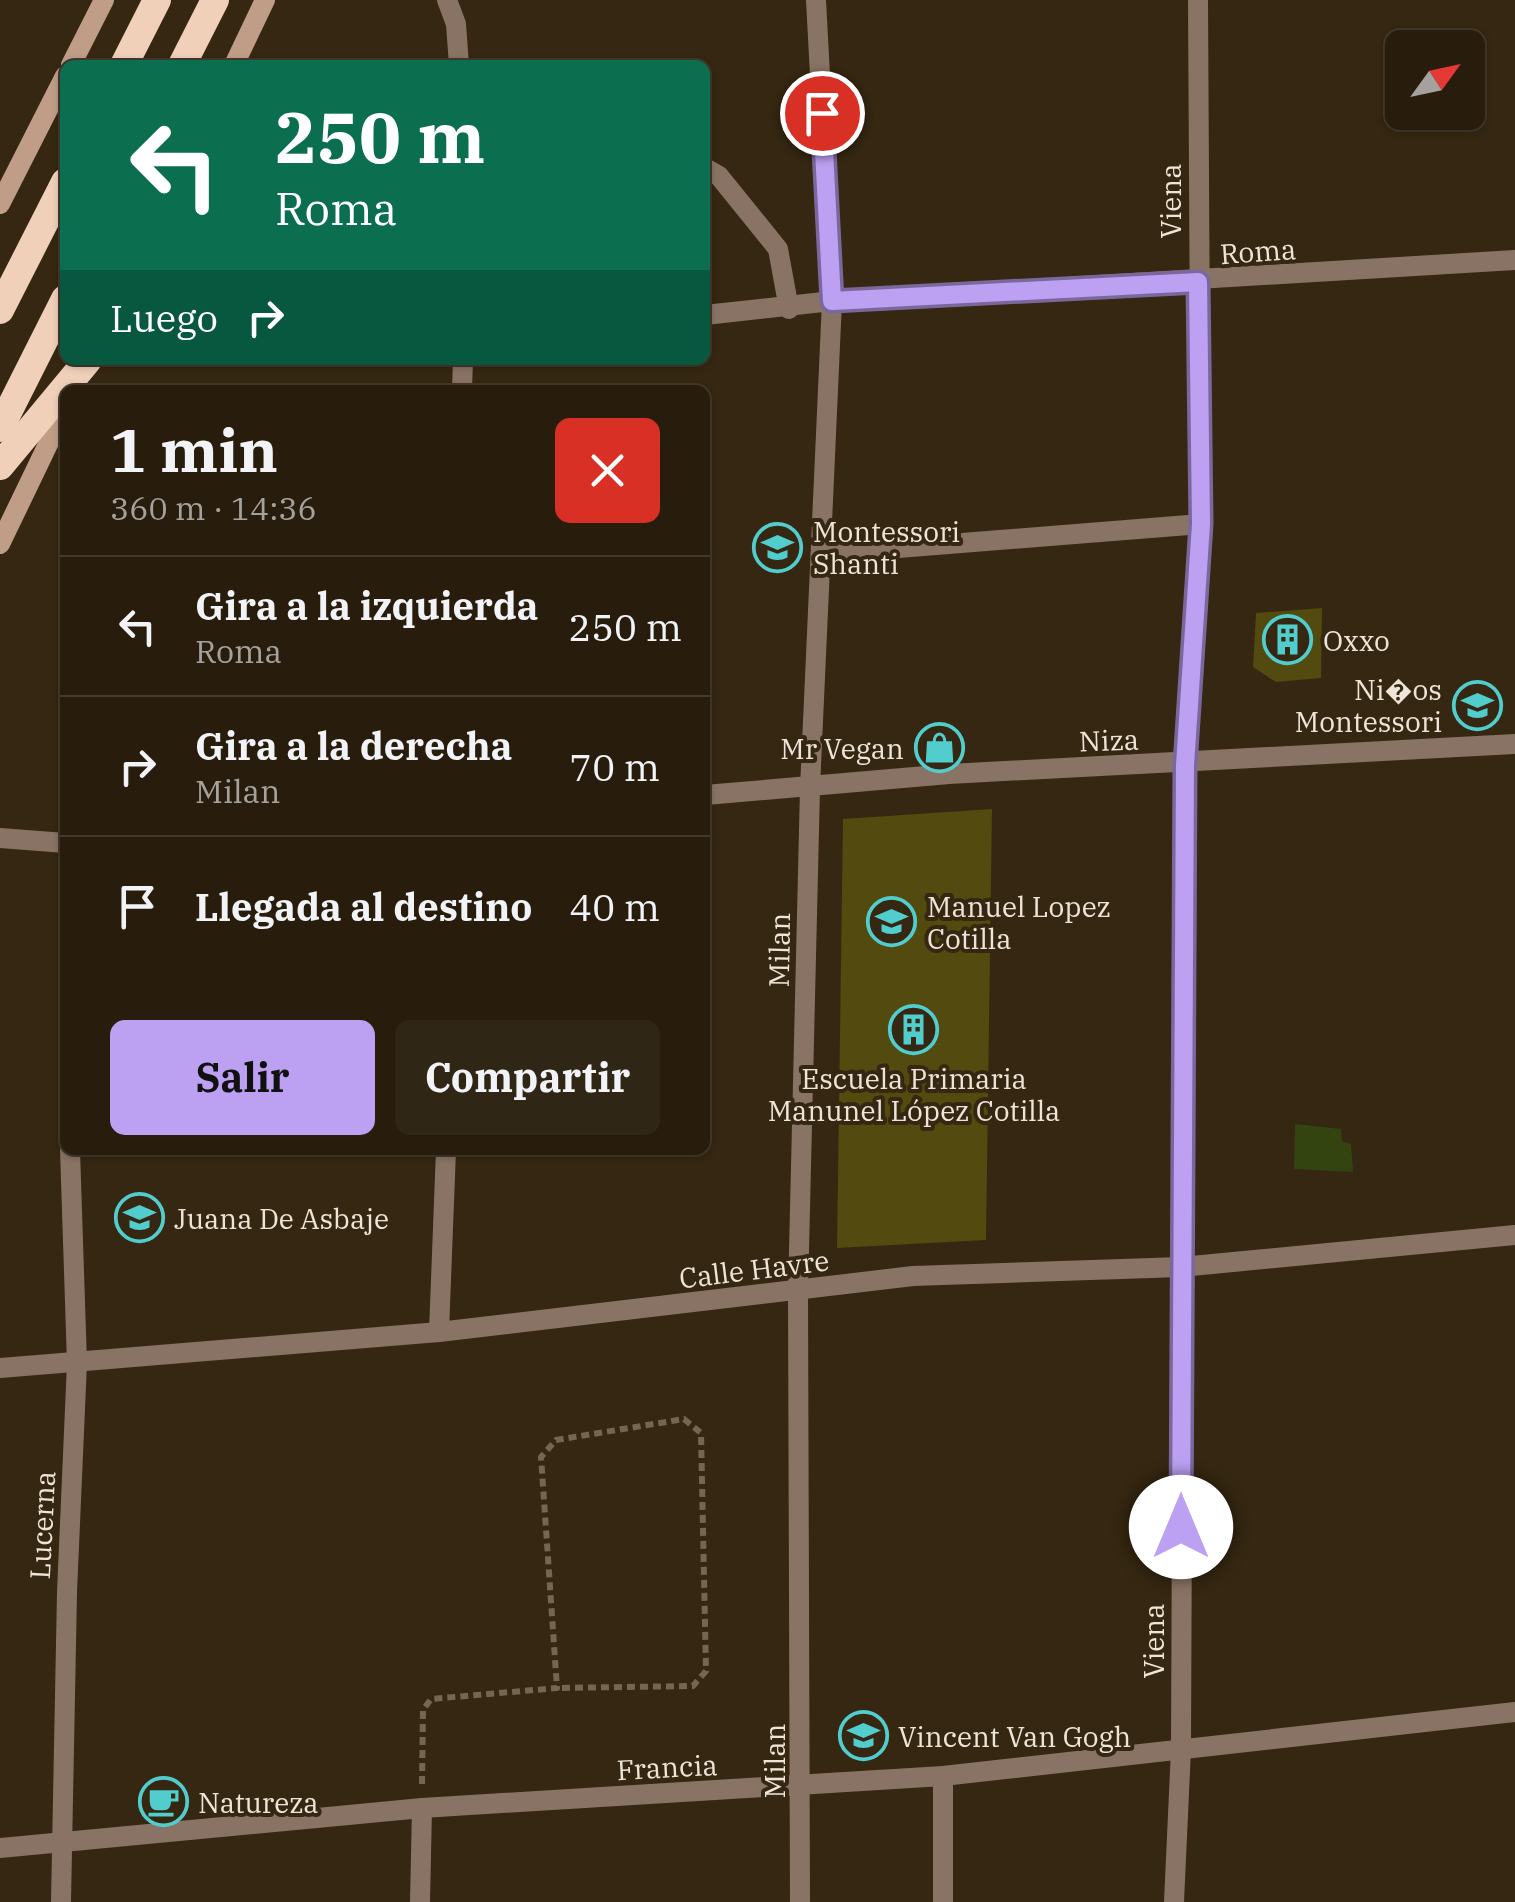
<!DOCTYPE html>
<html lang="es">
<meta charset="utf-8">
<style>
body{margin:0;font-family:"IBM Plex Serif",serif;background:#302616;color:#f1f3f6;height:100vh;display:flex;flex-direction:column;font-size:38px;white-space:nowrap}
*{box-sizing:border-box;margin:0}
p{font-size:32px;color:#a5a29d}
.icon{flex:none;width:55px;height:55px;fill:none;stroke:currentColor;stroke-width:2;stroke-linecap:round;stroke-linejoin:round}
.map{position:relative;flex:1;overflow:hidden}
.sheet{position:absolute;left:60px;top:385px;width:650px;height:770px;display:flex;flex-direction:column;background:#281d0d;border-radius:15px;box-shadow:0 2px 8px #0004,0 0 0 2px #443b2e}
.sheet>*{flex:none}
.banner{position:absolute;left:60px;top:60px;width:650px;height:305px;border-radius:15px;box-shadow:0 2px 8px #0004,0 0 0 2px #443b2e;background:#0b6e4f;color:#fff;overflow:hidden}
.needle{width:65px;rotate:57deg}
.fabs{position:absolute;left:1385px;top:30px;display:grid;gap:20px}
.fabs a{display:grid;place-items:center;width:100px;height:100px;border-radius:15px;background:#281d0d;box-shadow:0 2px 8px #0004,0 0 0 2px #443b2e;font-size:50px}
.pin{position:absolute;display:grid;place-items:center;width:85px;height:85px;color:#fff;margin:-42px;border:5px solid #fff;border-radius:50%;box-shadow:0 2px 10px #0007}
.me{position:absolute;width:110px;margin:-55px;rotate:0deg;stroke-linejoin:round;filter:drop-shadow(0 0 8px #0008)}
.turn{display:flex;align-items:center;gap:35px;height:210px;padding:0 50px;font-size:45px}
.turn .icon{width:130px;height:130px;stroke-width:2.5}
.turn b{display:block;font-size:70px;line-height:85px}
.then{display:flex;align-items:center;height:95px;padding:0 50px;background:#0003;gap:20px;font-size:38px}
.round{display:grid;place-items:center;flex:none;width:105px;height:105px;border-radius:15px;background:#302616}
.headline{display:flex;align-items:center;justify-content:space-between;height:170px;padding:0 50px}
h1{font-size:60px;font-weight:700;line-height:75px}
.button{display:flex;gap:20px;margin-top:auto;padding:20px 50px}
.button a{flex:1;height:115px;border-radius:15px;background:#bca0f2;color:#111;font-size:40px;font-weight:700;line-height:115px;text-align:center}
.button a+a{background:#302616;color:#f1f3f6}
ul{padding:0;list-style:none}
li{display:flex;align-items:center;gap:30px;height:140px;padding:0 50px;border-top:2px solid #443b2e}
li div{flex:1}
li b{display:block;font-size:38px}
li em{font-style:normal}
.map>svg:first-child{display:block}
</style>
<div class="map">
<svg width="1515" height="1902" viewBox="0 0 1515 1902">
<rect width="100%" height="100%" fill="#352711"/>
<polygon fill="#344411" points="1295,1124 1341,1129 1342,1141 1351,1144 1353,1172 1294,1169"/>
<g fill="#524a0e">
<polygon points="1322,608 1321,678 1276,682 1253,667 1256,613"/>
<polygon points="992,809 986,1240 837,1248 843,819"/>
</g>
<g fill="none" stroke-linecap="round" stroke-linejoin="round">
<polyline stroke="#736653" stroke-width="6" stroke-dasharray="8 5" stroke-linecap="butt" points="422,1784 423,1710 431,1699 557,1688 541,1457 556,1440 684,1419 701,1433 706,1671 693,1686 557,1688"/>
<g stroke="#897365" stroke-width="20">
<polyline points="447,0 456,24 459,65"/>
<polyline points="705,168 719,176 778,249 789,309"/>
</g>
<g stroke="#897365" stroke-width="20">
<polyline points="705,315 832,301 1515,260"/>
<polyline points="462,390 463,360"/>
<polyline points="823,554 1201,524"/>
<polyline points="705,795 949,774 1515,744"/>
<polyline points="0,838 65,843"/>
<polyline points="439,1332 446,1150"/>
<polyline points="0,1368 439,1332 913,1276 1181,1267 1515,1235"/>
<polyline points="943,1776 943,1902"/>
<polyline points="0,1848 422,1808 943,1776 1515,1712"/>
<polyline points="61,1902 67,1592 77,1363 70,1150"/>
<polyline points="420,1902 422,1808"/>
<polyline points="800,1902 798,1293 810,788 832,301 816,0"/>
</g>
<polyline stroke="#897365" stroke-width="20" points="1174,1902 1181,1749 1185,765 1201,524 1198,0"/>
<g stroke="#c09d87" stroke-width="20">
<polyline points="71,65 104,0"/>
<polyline points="234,65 265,0"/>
<polyline points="0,204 65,76"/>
<polyline points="0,544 65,409"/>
</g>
<g stroke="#f1d0ba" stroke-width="28">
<polyline points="124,65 157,0"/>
<polyline points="182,65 215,0"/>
<polyline points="0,310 65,182"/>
<polyline points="0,428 65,299"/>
<polyline points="0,466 88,360"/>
</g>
</g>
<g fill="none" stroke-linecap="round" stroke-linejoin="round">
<defs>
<polyline id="route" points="822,113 832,301 1198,282 1201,524 1185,765 1181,1527"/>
</defs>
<use href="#route" stroke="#7a689d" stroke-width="25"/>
<use href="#route" stroke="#bca0f2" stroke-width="18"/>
</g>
<defs>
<symbol id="school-ring" viewBox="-11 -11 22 22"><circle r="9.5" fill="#352711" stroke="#52cdcd" stroke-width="1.5"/><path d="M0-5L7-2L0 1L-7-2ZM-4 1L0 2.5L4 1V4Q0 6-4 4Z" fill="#52cdcd"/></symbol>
<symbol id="building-ring" viewBox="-11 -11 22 22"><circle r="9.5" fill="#352711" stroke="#52cdcd" stroke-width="1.5"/><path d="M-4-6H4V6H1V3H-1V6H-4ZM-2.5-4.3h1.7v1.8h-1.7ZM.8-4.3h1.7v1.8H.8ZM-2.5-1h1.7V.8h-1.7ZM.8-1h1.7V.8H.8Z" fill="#52cdcd"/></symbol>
<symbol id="shop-ring" viewBox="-11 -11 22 22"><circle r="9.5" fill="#352711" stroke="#52cdcd" stroke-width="1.5"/><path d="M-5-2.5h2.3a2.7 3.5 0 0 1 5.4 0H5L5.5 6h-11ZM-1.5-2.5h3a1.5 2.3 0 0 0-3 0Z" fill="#52cdcd"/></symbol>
<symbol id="university-ring" viewBox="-11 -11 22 22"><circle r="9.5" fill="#352711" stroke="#52cdcd" stroke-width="1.5"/><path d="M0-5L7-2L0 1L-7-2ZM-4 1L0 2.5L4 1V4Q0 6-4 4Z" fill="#52cdcd"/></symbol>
<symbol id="cafe-ring" viewBox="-11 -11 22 22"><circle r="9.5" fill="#352711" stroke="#52cdcd" stroke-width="1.5"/><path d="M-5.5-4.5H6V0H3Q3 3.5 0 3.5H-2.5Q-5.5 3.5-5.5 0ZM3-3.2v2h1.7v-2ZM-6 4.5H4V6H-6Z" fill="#52cdcd"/></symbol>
</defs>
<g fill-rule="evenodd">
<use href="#school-ring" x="750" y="520" width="55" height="55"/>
<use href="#building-ring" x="1260" y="612" width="55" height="55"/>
<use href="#school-ring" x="1450" y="678" width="55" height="55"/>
<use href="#shop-ring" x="912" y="720" width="55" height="55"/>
<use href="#school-ring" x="864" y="894" width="55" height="55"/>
<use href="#building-ring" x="886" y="1002" width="55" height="55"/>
<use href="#university-ring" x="112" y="1190" width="55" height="55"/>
<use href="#school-ring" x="836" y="1708" width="55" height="55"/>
<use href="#cafe-ring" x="136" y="1774" width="55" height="55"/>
</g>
<g text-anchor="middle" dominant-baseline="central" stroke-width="8" stroke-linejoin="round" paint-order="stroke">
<g font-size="28" fill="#eee5d8" stroke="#352711">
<text transform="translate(1170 201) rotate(-90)">Viena</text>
<text transform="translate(1258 251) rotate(-4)">Roma</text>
<text transform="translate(1109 740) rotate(-2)">Niza</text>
<text transform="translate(779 950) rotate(-89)">Milan</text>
<text transform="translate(754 1269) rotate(-7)">Calle Havre</text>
<text transform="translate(42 1525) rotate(-87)">Lucerna</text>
<text transform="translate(1153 1641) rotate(-90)">Viena</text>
<text transform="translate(774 1761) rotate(-90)">Milan</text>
<text transform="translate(667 1767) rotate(-3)">Francia</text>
</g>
<g font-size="28" fill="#eee5d8" stroke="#352711" text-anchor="start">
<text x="813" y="531">Montessori<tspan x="813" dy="32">Shanti</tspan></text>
<text x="1323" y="640">Oxxo</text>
<text x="1442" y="689" text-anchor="end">Ni�os<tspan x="1442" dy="32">Montessori</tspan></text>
<text x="904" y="748" text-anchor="end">Mr Vegan</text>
<text x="927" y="906">Manuel Lopez<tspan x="927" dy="32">Cotilla</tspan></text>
<text x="914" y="1078" text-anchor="middle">Escuela Primaria<tspan x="914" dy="32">Manunel López Cotilla</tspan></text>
<text x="174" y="1218">Juana De Asbaje</text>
<text x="898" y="1736">Vincent Van Gogh</text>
<text x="198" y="1802">Natureza</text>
</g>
</g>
</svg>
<div class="fabs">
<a><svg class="needle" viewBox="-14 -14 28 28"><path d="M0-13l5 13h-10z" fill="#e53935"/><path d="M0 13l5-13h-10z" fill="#a5a29d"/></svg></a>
</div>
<div class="pin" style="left:822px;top:113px;background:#d93025"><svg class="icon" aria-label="arrive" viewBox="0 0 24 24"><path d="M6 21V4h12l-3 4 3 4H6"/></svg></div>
<svg class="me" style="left:1181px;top:1527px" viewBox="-20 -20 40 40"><circle r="19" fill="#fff"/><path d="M0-13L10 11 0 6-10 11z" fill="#bca0f2"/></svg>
<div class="banner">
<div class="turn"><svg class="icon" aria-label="left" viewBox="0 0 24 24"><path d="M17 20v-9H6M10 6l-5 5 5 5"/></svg><div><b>250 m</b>Roma</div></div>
<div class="then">Luego<svg class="icon" aria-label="right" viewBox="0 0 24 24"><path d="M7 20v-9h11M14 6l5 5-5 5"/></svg></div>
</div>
<section class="sheet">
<div class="headline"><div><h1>1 min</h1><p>360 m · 14:36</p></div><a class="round" style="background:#d93025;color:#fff"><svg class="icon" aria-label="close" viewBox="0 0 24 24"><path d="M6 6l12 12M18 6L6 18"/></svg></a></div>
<ul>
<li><svg class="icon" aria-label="left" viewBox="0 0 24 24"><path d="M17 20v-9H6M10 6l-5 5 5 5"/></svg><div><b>Gira a la izquierda</b><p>Roma</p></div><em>250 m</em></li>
<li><svg class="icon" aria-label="right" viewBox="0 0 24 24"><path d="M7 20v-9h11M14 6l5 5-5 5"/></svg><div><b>Gira a la derecha</b><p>Milan</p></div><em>70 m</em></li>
<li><svg class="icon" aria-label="arrive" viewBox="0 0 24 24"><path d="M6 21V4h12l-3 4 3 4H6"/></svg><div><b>Llegada al destino</b></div><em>40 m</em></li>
</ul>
<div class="button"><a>Salir</a><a>Compartir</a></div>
</section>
</div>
